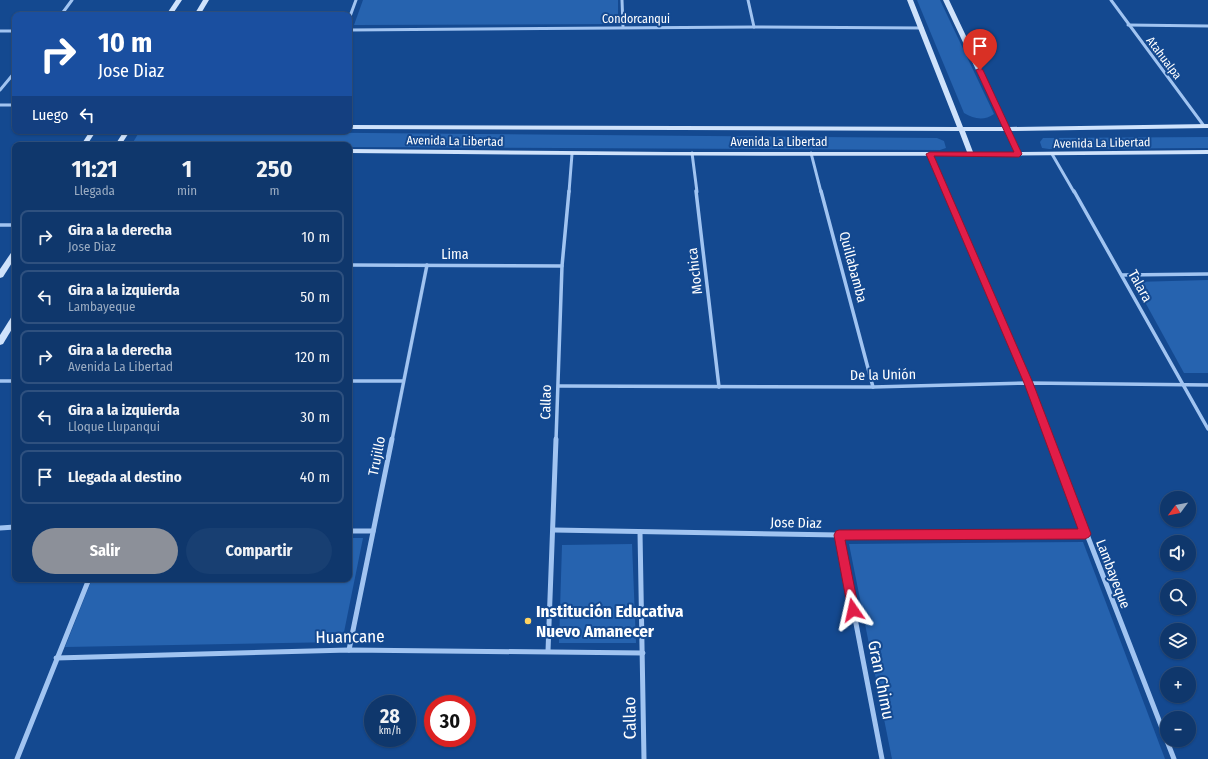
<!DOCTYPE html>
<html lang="es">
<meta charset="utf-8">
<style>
body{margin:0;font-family:"Fira Sans Condensed",sans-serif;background:#183f72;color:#f1f3f6;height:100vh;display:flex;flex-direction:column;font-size:15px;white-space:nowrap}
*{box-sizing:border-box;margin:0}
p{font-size:13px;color:#9bacc2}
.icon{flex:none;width:22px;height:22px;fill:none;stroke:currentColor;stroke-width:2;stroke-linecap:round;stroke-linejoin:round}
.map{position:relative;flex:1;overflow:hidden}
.sheet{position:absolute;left:12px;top:142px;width:340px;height:440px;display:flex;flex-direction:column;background:#0f376c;border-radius:8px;box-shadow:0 1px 3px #0004,0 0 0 1px #2f517f}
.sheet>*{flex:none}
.guide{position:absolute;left:12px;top:12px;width:340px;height:122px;border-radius:8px;box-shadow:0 1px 3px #0004,0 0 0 1px #2f517f;background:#1a4fa0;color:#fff;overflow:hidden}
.needle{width:26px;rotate:238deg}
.fabs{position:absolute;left:1160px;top:491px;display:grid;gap:8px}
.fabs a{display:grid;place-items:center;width:36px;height:36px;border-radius:50%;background:#0f376c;box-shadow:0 1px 3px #0004,0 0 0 1px #2f517f;font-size:20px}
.speed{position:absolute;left:364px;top:695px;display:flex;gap:8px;font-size:20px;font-weight:700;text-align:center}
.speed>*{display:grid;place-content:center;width:52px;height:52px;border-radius:50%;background:#0f376c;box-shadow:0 1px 3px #0004,0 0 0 1px #2f517f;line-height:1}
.speed small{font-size:10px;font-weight:400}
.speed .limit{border:6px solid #d22;background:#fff;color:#111}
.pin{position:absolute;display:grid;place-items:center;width:34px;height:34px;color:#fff;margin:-41px -17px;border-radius:50% 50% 50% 0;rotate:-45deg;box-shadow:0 0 4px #0007}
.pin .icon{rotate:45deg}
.me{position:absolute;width:44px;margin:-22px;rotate:349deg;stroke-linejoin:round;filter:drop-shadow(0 0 3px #0008)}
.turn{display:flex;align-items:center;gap:14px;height:84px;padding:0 20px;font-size:18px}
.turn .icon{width:52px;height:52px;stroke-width:2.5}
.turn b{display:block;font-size:28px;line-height:34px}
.then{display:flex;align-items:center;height:38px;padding:0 20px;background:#0003;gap:8px;font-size:15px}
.eta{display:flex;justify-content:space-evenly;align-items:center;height:68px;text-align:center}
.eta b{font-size:24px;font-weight:700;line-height:28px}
.primary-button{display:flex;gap:8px;margin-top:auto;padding:8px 20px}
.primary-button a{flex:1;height:46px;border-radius:24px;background:#8c9099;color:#fff;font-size:16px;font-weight:700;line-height:46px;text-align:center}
.primary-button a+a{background:#183f72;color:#f1f3f6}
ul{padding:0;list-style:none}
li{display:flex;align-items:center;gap:12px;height:54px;margin:0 8px 6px;padding:0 12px;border:2px solid #2f517f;border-radius:8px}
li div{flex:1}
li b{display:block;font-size:15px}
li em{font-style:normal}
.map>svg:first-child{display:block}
</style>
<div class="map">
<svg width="1208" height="759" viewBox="0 0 1208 759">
<rect width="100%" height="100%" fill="#144990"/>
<g fill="#2663af">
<polygon points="363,0 618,0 618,24 354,25"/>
<path d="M917 0H940L994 114C984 121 974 119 964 113Z"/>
<polygon points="144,131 937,138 944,141 946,148 940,150 349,147 349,145 138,145 132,144 138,134"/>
<polygon points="1208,137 1208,148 1049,149 1042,148 1040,142 1043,138"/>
<polygon points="1208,280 1208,373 1184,373 1134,282"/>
<polygon points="349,538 363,538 342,642 65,647 92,579 349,579"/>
<polygon points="1083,542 1165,759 892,759 849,544"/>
<polygon points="632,544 636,643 559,643 562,545"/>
</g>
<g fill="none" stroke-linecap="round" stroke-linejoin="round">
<g stroke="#a1c4f1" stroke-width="3">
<polyline points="622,0 623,27"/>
<polyline points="748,0 754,27"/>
<polyline points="1111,0 1204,126"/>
<polyline points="61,15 72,0"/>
<polyline points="349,19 356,0"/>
<polyline points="1128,25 1208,26"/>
<polyline points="349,30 754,27 922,28"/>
<polyline points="0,31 15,31"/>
<polyline points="0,90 15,72"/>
<polyline points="0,105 15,105"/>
<polyline points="692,153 697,192"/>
<polyline points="811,153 821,192"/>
<polyline points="930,154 946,192"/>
<polyline points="1052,154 1074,192"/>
<polyline points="569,192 572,154"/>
</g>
<g stroke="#a1c4f1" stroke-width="3.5">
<polyline points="696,191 719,387"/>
<polyline points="821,191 873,387"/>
<polyline points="946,191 1028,383 1050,440"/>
<polyline points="1074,191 1208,429"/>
<polyline points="0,225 15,225"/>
<polyline points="349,265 562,266"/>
<polyline points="1122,275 1208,274"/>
<polyline points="0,381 15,381"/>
<polyline points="349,381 403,381"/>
<polyline points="559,386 873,387 1028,383 1208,385"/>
<polyline points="392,440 427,265"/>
<polyline points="556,440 562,266 569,191"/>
</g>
<g stroke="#a1c4f1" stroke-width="5">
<polyline points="1050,439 1174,759"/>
<polyline points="0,528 15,527"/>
<polyline points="554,530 839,535 1085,534"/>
<polyline points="349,531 373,531"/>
<polyline points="640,532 644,759"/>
<polyline points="839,535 882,759"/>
<polyline points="349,650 392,439"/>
<polyline points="548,651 556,439"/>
<polyline points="56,658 349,650 643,653"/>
<polyline points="17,759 89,579"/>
</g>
<g fill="#cfe2fb" fill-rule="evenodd">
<polygon points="176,0 182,0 172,15 166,15"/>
<polygon points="203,0 209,0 200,15 194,15"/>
<path d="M907 0H913L963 127H1003L943 0H949L1009 127 1208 124V128L1011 131 1021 152 1208 150V154C922 157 635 156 349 153V149L671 152H967L959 131 349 129V125L957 127ZM965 131H1005L1015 152H973Z"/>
<polygon points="90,131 96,131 87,145 81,145"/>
<polygon points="124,131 130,131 121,145 115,145"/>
<polygon points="15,249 15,258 3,277 0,278 0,269 13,250"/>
<polygon points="15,315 15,324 3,344 0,345 0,335 12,316"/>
</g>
</g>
<polygon fill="#e11d48" stroke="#92132f" points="980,68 983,70 1022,154 1019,157 934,156 1033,383 1091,534 1089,537 1085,539 845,540 859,610 857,613 853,615 849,613 848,610 834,535 836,531 839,530 1078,529 1024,383 926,154 930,152 1014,152 976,70"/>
<circle fill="#ffd361" stroke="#144990" stroke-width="1.5" cx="528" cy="621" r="4"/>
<g text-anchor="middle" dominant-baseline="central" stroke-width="4" stroke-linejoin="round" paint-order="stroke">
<g font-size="12" fill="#fff" stroke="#144990">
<text x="636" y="19">Condorcanqui</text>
<text transform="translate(1164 58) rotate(53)">Atahualpa</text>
<text transform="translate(455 141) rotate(1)">Avenida La Libertad</text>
<text x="779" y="142">Avenida La Libertad</text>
<text transform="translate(1102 143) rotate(-1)">Avenida La Libertad</text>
</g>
<g font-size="14" fill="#fff" stroke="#144990">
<text x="455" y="254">Lima</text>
<text transform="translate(853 267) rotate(75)">Quillabamba</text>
<text transform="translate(695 271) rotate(-97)">Mochica</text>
<text transform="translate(1140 286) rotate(61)">Talara</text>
<text transform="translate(883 375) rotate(-1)">De la Unión</text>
<text transform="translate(546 402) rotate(-88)">Callao</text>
<text transform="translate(377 456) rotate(-79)">Trujillo</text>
<text transform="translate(796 523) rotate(1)">Jose Diaz</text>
<text transform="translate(1113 574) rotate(69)">Lambayeque</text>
</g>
<g font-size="17" font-weight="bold" fill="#fff" stroke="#144990" text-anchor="start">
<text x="536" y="611">Institución Educativa<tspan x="536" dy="20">Nuevo Amanecer</tspan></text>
</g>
<g font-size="17" fill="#fff" stroke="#144990">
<text transform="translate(350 637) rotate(-1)">Huancane</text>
<text transform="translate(881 680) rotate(79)">Gran Chimu</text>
<text transform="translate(630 718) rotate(-91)">Callao</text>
</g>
</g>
</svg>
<div class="fabs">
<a><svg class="needle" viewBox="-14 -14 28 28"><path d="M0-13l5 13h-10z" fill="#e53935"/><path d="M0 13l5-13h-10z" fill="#9bacc2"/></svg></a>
<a><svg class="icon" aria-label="sound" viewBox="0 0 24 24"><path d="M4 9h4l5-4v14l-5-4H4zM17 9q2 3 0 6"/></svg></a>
<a><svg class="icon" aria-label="search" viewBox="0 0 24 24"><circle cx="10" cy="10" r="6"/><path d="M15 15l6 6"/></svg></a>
<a><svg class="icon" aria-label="layers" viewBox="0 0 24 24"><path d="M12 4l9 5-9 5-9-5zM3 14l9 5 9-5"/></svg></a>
<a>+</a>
<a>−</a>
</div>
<div class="speed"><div>28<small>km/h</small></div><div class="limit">30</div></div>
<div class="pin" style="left:980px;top:70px;background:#d93025"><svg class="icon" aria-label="arrive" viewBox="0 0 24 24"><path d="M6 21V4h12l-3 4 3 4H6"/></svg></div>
<svg class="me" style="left:853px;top:610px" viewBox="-20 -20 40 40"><path d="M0-17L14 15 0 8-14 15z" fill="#e11d48" stroke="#fff" stroke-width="4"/></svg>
<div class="guide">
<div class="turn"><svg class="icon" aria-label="right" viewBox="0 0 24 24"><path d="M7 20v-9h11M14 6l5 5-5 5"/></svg><div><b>10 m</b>Jose Diaz</div></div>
<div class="then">Luego<svg class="icon" aria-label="left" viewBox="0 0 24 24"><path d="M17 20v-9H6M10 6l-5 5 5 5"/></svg></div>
</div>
<section class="sheet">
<div class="eta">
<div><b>11:21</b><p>Llegada</p></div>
<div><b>1</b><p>min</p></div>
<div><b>250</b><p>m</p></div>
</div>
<ul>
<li><svg class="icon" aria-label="right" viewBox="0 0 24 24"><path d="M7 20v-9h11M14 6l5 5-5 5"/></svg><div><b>Gira a la derecha</b><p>Jose Diaz</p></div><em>10 m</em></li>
<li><svg class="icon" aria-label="left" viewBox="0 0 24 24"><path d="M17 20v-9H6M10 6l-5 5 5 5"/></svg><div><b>Gira a la izquierda</b><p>Lambayeque</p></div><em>50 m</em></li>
<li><svg class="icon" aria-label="right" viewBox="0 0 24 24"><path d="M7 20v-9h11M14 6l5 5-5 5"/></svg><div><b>Gira a la derecha</b><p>Avenida La Libertad</p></div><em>120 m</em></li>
<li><svg class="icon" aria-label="left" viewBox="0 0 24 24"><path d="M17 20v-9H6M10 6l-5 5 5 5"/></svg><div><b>Gira a la izquierda</b><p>Lloque Llupanqui</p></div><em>30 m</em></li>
<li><svg class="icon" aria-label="arrive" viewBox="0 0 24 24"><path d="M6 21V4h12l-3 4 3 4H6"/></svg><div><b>Llegada al destino</b></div><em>40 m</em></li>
</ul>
<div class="primary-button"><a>Salir</a><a>Compartir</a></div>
</section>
</div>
